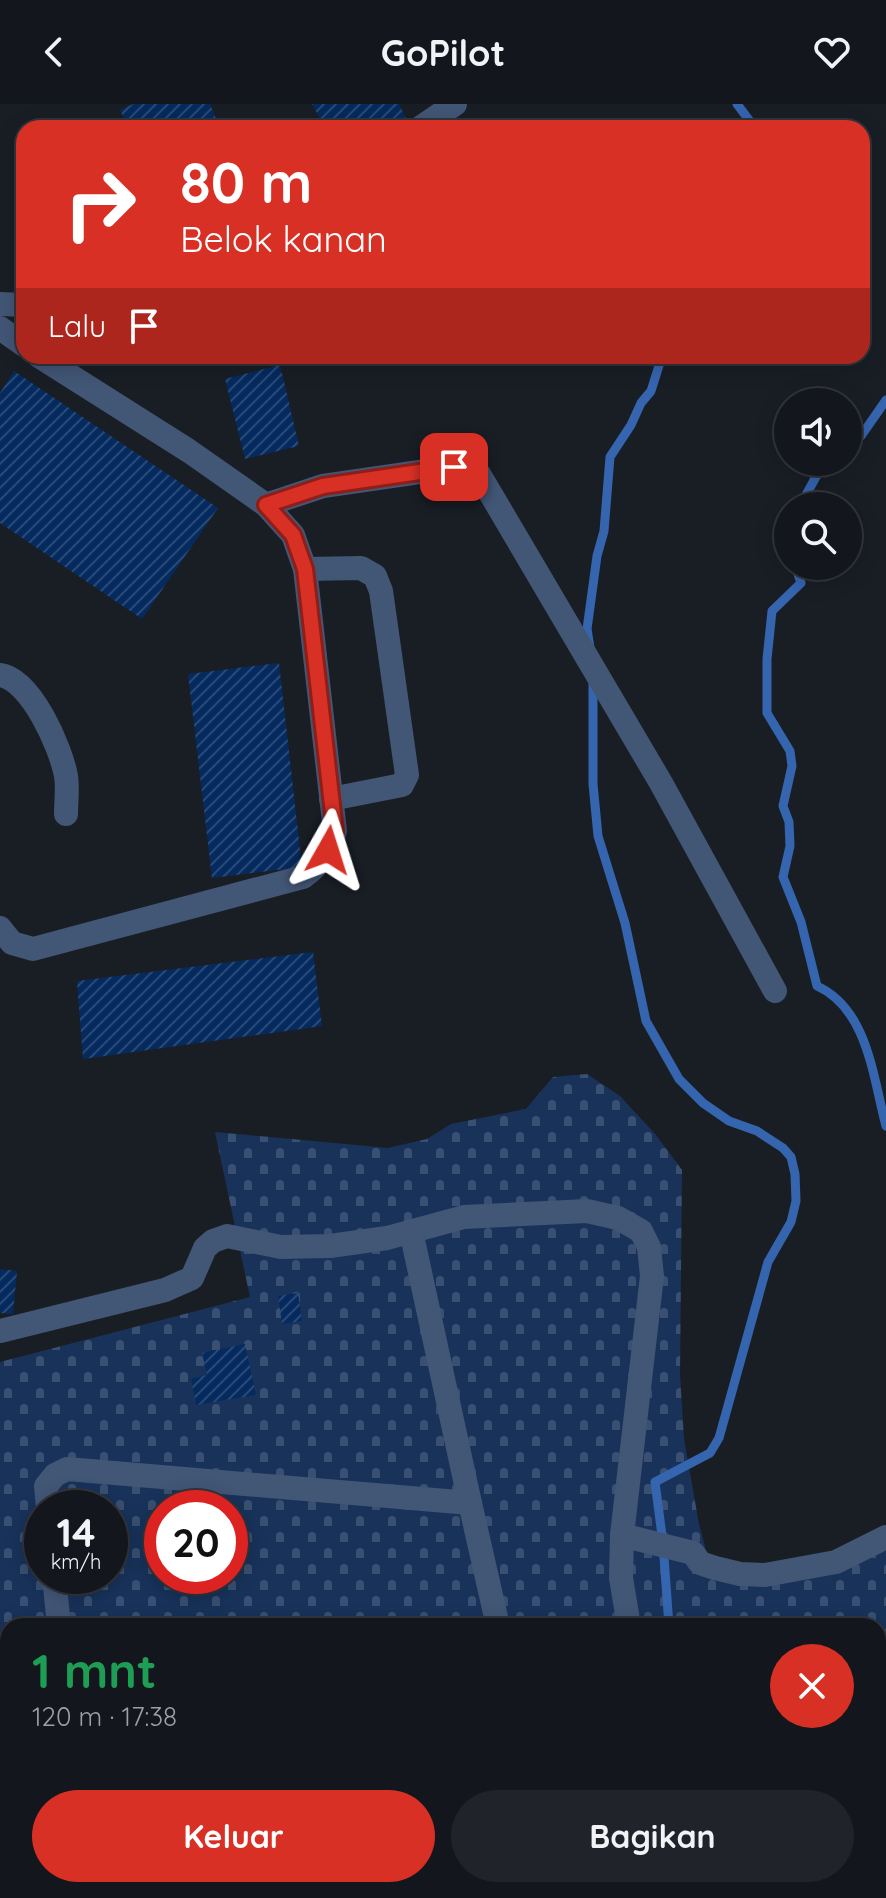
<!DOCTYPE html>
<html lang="id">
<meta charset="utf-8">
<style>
body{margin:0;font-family:Quicksand,sans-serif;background:#202329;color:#f1f3f6;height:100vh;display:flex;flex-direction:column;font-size:30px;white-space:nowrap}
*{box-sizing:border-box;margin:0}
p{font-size:26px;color:#9d9fa3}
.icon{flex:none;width:44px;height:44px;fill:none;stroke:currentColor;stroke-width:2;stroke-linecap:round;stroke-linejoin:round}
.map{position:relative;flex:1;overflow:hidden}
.sheet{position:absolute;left:0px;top:1514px;width:886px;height:280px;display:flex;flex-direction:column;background:#13161c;border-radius:24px 24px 0 0;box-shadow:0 4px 20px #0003,0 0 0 2px #32353b}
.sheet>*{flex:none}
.banner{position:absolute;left:16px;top:16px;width:854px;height:244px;border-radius:24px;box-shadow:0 4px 20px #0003,0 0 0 2px #32353b;background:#d93025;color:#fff;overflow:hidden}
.fabs{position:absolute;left:774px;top:284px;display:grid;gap:16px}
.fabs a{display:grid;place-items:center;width:88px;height:88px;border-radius:50%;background:#13161c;box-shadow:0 4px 20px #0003,0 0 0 2px #32353b;font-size:40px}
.speed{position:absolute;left:24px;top:1386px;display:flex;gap:16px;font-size:40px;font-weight:700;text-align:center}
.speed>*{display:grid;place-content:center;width:104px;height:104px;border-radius:50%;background:#13161c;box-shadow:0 4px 20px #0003,0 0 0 2px #32353b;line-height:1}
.speed small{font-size:20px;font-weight:400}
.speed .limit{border:12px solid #d22;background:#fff;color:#111}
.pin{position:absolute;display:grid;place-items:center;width:68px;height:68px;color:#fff;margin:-34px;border-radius:16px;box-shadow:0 4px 12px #0006}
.me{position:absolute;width:88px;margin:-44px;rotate:6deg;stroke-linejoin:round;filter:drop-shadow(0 0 6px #0008)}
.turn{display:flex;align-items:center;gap:28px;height:168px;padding:0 32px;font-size:36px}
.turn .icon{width:104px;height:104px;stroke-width:2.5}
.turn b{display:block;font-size:56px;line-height:68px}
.then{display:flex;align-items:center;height:76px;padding:0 32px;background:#0003;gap:16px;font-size:30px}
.round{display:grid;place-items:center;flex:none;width:84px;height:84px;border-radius:42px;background:#202329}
.head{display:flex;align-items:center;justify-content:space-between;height:136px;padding:0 32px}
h1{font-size:48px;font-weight:700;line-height:60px;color:#1e9e55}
.button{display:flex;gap:16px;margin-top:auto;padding:16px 32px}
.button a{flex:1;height:92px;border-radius:48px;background:#d93025;color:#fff;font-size:32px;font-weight:700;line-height:92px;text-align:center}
.button a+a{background:#202329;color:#f1f3f6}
header{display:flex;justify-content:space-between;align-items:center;height:104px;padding:0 32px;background:#13161c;font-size:36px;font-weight:700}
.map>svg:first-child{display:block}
</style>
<header><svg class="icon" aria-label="back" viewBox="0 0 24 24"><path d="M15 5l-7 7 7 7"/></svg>GoPilot<svg class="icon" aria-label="heart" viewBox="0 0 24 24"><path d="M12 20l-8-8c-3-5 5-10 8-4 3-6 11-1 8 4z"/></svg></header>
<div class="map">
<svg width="886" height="1794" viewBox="0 0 886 1794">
<defs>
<pattern id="cemetery-stones" width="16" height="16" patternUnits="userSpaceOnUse" patternTransform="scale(2)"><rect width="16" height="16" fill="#18325a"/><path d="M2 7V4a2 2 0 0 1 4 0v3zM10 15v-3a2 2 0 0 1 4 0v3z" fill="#3a5072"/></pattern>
<pattern id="building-hatch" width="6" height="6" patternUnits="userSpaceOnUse" patternTransform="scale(2)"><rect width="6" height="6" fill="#052a5f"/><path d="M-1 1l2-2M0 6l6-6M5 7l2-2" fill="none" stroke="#294976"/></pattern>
</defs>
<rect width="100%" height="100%" fill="#191e25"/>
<path fill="url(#cemetery-stones)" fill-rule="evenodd" d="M587 970 620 992 656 1031 682 1066 680 1271 684 1335 699 1420 708 1454 775 1467 886 1428V1794H0V1258L250 1193 215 1028 388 1044 427 1035 451 1020 526 1005 553 973ZM42 1404H110V1472H42ZM162 1404H230V1472H162ZM8 1522H878V1786H8Z"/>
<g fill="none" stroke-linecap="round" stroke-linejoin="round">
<g stroke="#3565af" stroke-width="9">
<polyline points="737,0 755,24"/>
<polyline points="848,327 861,332 886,296"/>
<polyline points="800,402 824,358"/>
<path d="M800 462 797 467 801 479 772 507 767 555V609L790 647 792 662 783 702 789 718 790 742 783 773 801 818 817 882C868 905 873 974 886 1022"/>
<polyline points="590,544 587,525 597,452 604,427 610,353 631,321 641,299 651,287 662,252"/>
<polyline points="593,579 593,680 598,732 625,819 646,917 679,975 703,999 729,1017 757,1027 783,1044 791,1053 795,1070 796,1097 791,1118 768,1158 719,1334 710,1349 655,1378 663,1439 669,1522"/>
<polyline points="740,1786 742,1794"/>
</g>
</g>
<g fill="url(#building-hatch)">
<polygon points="133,0 210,0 220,24 128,24 120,6"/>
<polygon points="312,0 399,0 411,24 325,24"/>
<polygon points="280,261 299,342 245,355 225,275"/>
<polygon points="14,267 218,404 142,515 0,419 0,289"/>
<polygon points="279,559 302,763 212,774 188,570"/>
<polygon points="313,848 322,922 83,955 77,877"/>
<polygon points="0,1165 17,1167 13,1210 0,1209"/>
<polygon points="298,1189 302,1217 282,1220 278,1192"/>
<polygon points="245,1240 256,1291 196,1301 191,1275 207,1271 202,1249"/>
</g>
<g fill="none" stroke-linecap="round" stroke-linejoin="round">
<g stroke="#425676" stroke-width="24">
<polyline points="420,24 455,0"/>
<polyline points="0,200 24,201"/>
<polyline points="0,224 24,241"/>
<polyline points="266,401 323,382 454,363 479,370 661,679 775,887"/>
<polyline points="305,465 361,464 375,472 381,487 407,671 402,681 331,695"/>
<path d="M0 571C31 575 61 644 66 672 68 684 66 698 66 710"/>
<path d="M0 824 12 839 33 845 303 773C321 760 328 748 335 727L305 465 293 431 266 401 189 347 39 252"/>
<polyline points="0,1227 165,1186 192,1174 205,1144 213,1137 227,1132 281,1143 330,1142 387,1134 464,1113 587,1107 618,1114 641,1127 649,1143 652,1172 622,1431 621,1474 629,1522"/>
<polyline points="470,1399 498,1522"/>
<polyline points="48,1404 46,1382 55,1371 67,1365 470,1399 411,1127"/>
<polyline points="622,1431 693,1449 700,1459 715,1464 740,1470 765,1471 836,1458 886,1433"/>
<polyline points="54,1472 59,1522"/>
<polyline points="700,1786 702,1794"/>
<polyline points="73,1794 76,1786"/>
</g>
</g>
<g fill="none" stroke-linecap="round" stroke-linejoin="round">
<defs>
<polyline id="route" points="328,746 335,727 305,465 293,431 266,401 323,382 454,363"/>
</defs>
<use href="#route" stroke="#8d1f18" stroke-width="20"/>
<use href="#route" stroke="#d93025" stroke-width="14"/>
</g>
</svg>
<div class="fabs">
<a><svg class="icon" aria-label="sound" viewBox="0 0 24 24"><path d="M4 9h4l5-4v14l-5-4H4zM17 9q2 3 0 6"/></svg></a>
<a><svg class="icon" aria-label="search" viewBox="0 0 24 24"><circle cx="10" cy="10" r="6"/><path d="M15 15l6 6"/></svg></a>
</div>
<div class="speed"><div>14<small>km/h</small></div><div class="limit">20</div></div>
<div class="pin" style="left:454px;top:363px;background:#d93025"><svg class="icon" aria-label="arrive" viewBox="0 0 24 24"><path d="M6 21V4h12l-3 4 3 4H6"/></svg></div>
<svg class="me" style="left:328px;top:746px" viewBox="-20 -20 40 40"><path d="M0-17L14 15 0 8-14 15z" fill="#d93025" stroke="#fff" stroke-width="4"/></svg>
<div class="banner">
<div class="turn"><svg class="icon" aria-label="right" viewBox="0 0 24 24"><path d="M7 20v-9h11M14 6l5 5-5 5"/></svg><div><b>80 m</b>Belok kanan</div></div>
<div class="then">Lalu<svg class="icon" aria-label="arrive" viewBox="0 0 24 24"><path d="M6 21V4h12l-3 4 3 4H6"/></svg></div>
</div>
<section class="sheet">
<div class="head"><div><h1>1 mnt</h1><p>120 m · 17:38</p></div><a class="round" style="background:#d93025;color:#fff"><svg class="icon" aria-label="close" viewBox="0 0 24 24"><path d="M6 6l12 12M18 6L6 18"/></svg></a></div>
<div class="button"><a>Keluar</a><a>Bagikan</a></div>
</section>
</div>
